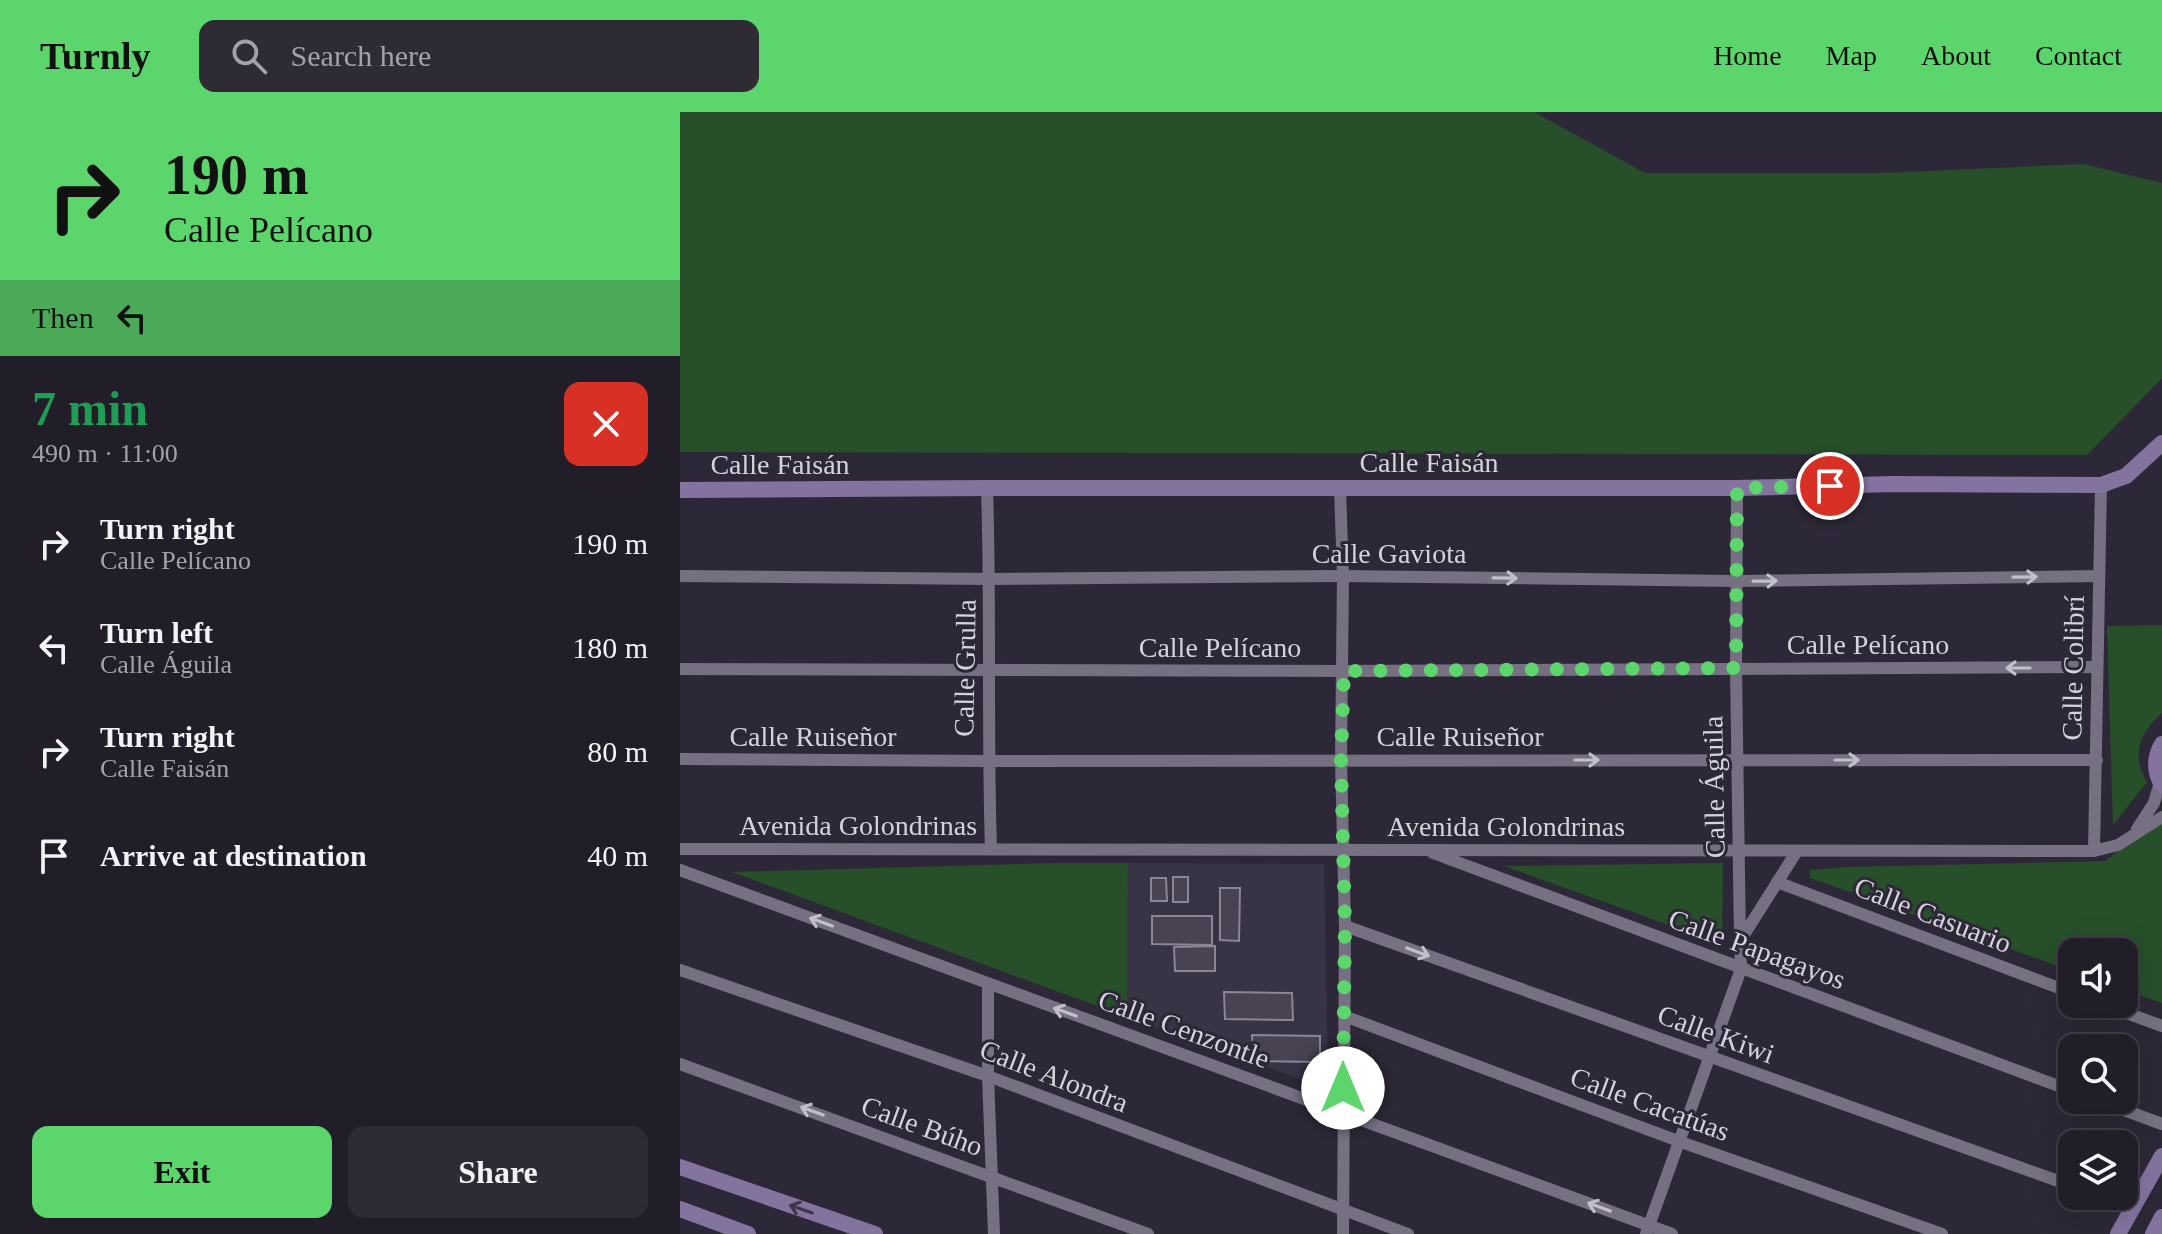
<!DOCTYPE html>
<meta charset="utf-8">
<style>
body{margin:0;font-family:Georgia,serif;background:#2e2b35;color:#f1f3f6;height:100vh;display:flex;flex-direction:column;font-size:30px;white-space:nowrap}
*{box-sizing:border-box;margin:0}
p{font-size:26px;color:#a2a2a8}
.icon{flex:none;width:44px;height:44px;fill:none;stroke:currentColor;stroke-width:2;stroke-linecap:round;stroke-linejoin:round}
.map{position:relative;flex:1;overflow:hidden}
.details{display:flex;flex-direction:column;background:#221e29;width:680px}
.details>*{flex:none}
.guide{background:#5dd56d;color:#111;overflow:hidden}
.buttons{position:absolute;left:1378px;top:826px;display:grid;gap:16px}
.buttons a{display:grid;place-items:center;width:80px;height:80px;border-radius:16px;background:#221e29;box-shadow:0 8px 32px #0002,0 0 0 2px #3f3c46;font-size:40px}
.pin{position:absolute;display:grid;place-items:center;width:68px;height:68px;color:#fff;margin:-34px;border:4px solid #fff;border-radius:50%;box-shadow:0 2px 8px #0007}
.me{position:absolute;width:88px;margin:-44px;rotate:0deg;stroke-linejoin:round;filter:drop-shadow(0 0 6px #0008)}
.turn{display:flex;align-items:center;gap:28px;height:168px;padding:0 32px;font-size:36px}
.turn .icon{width:104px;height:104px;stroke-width:2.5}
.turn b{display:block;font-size:56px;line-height:68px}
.then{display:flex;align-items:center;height:76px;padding:0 32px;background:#0003;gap:16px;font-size:30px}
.round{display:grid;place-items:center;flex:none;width:84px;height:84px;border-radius:16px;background:#2e2b35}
.summary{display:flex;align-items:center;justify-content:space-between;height:136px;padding:0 32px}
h1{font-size:48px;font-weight:800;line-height:60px;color:#1e9e55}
.cta{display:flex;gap:16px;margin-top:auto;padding:16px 32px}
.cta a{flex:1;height:92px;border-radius:16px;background:#5dd56d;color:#111;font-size:32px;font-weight:800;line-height:92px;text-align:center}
.cta a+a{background:#2e2b35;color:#f1f3f6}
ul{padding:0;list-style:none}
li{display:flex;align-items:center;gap:24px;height:104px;padding:0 32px}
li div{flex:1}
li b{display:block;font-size:30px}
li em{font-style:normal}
header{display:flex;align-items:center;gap:48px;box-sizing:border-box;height:112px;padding:0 40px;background:#5dd56d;color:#111}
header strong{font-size:38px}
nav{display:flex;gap:44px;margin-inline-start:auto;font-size:28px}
.search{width:560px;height:72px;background:#2e2b35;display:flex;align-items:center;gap:20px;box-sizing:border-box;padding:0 28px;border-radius:16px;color:#a2a2a8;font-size:30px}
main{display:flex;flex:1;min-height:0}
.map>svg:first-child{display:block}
</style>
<header>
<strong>Turnly</strong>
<div class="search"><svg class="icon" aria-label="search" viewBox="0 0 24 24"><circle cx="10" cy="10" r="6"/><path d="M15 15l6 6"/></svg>Search here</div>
<nav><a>Home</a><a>Map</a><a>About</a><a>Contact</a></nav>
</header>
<main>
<section class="details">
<div class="guide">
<div class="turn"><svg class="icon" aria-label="right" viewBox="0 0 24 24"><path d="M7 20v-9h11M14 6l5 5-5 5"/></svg><div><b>190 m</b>Calle Pelícano</div></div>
<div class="then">Then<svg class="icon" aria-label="left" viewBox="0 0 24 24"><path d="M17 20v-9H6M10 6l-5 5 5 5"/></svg></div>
</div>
<div class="summary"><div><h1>7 min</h1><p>490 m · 11:00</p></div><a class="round" style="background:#d93025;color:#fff"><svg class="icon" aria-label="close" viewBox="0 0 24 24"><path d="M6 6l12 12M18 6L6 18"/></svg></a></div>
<ul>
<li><svg class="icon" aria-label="right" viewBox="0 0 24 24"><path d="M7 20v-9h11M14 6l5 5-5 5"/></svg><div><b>Turn right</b><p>Calle Pelícano</p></div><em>190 m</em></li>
<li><svg class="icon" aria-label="left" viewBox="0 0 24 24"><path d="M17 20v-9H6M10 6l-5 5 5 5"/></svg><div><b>Turn left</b><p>Calle Águila</p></div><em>180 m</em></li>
<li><svg class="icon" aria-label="right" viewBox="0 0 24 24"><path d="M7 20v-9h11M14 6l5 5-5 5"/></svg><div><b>Turn right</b><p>Calle Faisán</p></div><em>80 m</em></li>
<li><svg class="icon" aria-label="arrive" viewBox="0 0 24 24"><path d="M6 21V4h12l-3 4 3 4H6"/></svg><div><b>Arrive at destination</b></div><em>40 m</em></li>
</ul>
<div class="cta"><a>Exit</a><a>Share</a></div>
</section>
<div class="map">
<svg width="1482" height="1122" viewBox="0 0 1482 1122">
<rect width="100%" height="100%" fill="#2d2837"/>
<polygon fill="#393346" points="448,751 644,752 648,969 642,975 447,905"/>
<g fill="#264f2a">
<polygon points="0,0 854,0 965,61 1201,61 1403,52 1482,71 1482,266 1407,343 0,340"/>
<path d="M1482 513V601C1459 621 1451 644 1467 670L1433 713 1427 514Z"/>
<polygon points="1482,712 1482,891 1444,878 1444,840 1392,840 1392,859 1130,766 1130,758 1165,755 1425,749 1450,730"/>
<polygon points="376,751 448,751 447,905 52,760"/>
<polygon points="1043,751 1042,832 824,754"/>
</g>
<g fill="#484252" stroke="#8b8597" stroke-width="2">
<rect x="493" y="765" width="15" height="25"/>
<polygon points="471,766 486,766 487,789 471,789"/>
<polygon points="540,776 560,776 559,829 540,828"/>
<polygon points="472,804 532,804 532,833 472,832"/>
<polygon points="535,834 535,859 495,859 494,835"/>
<polygon points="544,880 612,881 613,908 545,907"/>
<polygon points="572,923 640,924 640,950 573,949"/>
</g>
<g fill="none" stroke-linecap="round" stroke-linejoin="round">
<g stroke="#767082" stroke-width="12">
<path d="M307 376C311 496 307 617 311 737"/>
<polyline points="660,376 663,464 661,648 665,814 663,1122"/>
<polyline points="1057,376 1056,556 1060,829"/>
<polyline points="0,464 310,467 663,464 1056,469 1418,464"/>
<polyline points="0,557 664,559 1416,555"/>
<polyline points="0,647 308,649 1417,648"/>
<polyline points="1457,717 1474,691 1480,670"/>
<polyline points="0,737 1414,739 1438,733 1482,705"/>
<polyline points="1414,739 1421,373"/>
<polyline points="753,741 1392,979"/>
<polyline points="0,758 992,1122"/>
<polyline points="1097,770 1392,881"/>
<polyline points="665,814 1392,1074"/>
<polyline points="0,858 308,964 728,1122"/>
<polyline points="308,872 308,964 314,1122"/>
<polyline points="1422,892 1482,914"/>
<polyline points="664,904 1001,1030 1262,1122"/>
<polyline points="0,952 468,1122"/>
<polyline points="1417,988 1482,1012"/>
<polyline points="1420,1084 1452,1095"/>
<polyline points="966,1122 1061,857 1060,829 1117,739"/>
</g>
<g stroke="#84739f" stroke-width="16">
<polyline points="0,378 307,376 1057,376 1213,372 1421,373 1446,364 1482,331"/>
<path d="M1482 632C1474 646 1474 659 1482 673"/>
<polyline points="0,1055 195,1122"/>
<polyline points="0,1097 68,1122"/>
<polyline points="1438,1122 1482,1044"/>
<polyline points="1473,1122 1482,1105"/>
</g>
</g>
<defs><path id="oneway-shaft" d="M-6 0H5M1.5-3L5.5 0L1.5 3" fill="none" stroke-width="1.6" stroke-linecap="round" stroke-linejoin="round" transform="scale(2)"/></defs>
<g stroke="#c2beca">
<use href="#oneway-shaft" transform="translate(1345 465) rotate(-1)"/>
<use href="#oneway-shaft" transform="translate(825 466) rotate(1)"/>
<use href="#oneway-shaft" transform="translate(1085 469) rotate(-1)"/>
<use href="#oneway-shaft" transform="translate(1338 556) rotate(180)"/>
<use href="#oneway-shaft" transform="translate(907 648)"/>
<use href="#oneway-shaft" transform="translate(1167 648)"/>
<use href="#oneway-shaft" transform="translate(141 810) rotate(-160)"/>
<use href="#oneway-shaft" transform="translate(738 840) rotate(20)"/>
<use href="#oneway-shaft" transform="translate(385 900) rotate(-160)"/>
<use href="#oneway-shaft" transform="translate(132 999) rotate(-160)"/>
<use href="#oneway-shaft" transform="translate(919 1095) rotate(-160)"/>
</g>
<use stroke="#3e374c" href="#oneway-shaft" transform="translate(121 1097) rotate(-161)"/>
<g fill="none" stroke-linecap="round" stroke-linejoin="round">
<polyline stroke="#5dd56d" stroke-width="14" stroke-dasharray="0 25.2" points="663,976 665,814 661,648 664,559 1056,556 1057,376 1150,374"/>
</g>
<g text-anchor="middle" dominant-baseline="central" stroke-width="6" stroke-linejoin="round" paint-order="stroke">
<g font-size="28" fill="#d5d2dc" stroke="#2d2837">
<text x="749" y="350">Calle Faisán</text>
<text x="100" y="352">Calle Faisán</text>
<text x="709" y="441">Calle Gaviota</text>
<text x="1188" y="532">Calle Pelícano</text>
<text x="540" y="535">Calle Pelícano</text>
<text transform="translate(285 556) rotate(-89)">Calle Grulla</text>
<text transform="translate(1393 556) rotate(-89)">Calle Colibrí</text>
<text x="133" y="624">Calle Ruiseñor</text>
<text x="780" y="624">Calle Ruiseñor</text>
<text transform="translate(1034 675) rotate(-91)">Calle Águila</text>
<text x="178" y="713">Avenida Golondrinas</text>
<text x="826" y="714">Avenida Golondrinas</text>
<text transform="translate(1253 803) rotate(21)">Calle Casuario</text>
<text transform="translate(1077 837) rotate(20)">Calle Papagayos</text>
<text transform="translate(504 917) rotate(20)">Calle Cenzontle</text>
<text transform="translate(1036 922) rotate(20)">Calle Kiwi</text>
<text transform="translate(374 964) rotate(21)">Calle Alondra</text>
<text transform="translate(970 992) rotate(20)">Calle Cacatúas</text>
<text transform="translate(242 1014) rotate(20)">Calle Búho</text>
</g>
</g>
</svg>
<div class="buttons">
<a><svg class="icon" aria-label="sound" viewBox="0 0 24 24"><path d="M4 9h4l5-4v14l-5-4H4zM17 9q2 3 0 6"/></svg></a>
<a><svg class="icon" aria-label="search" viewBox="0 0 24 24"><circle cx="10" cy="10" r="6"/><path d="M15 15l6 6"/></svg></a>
<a><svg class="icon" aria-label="layers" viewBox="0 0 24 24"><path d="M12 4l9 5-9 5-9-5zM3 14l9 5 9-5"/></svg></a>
</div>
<div class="pin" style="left:1150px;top:374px;background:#d93025"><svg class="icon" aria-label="arrive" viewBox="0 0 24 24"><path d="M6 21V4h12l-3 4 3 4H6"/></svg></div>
<svg class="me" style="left:663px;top:976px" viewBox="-20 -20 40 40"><circle r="19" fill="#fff"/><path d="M0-13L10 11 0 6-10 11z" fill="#5dd56d"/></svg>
</div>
</main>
